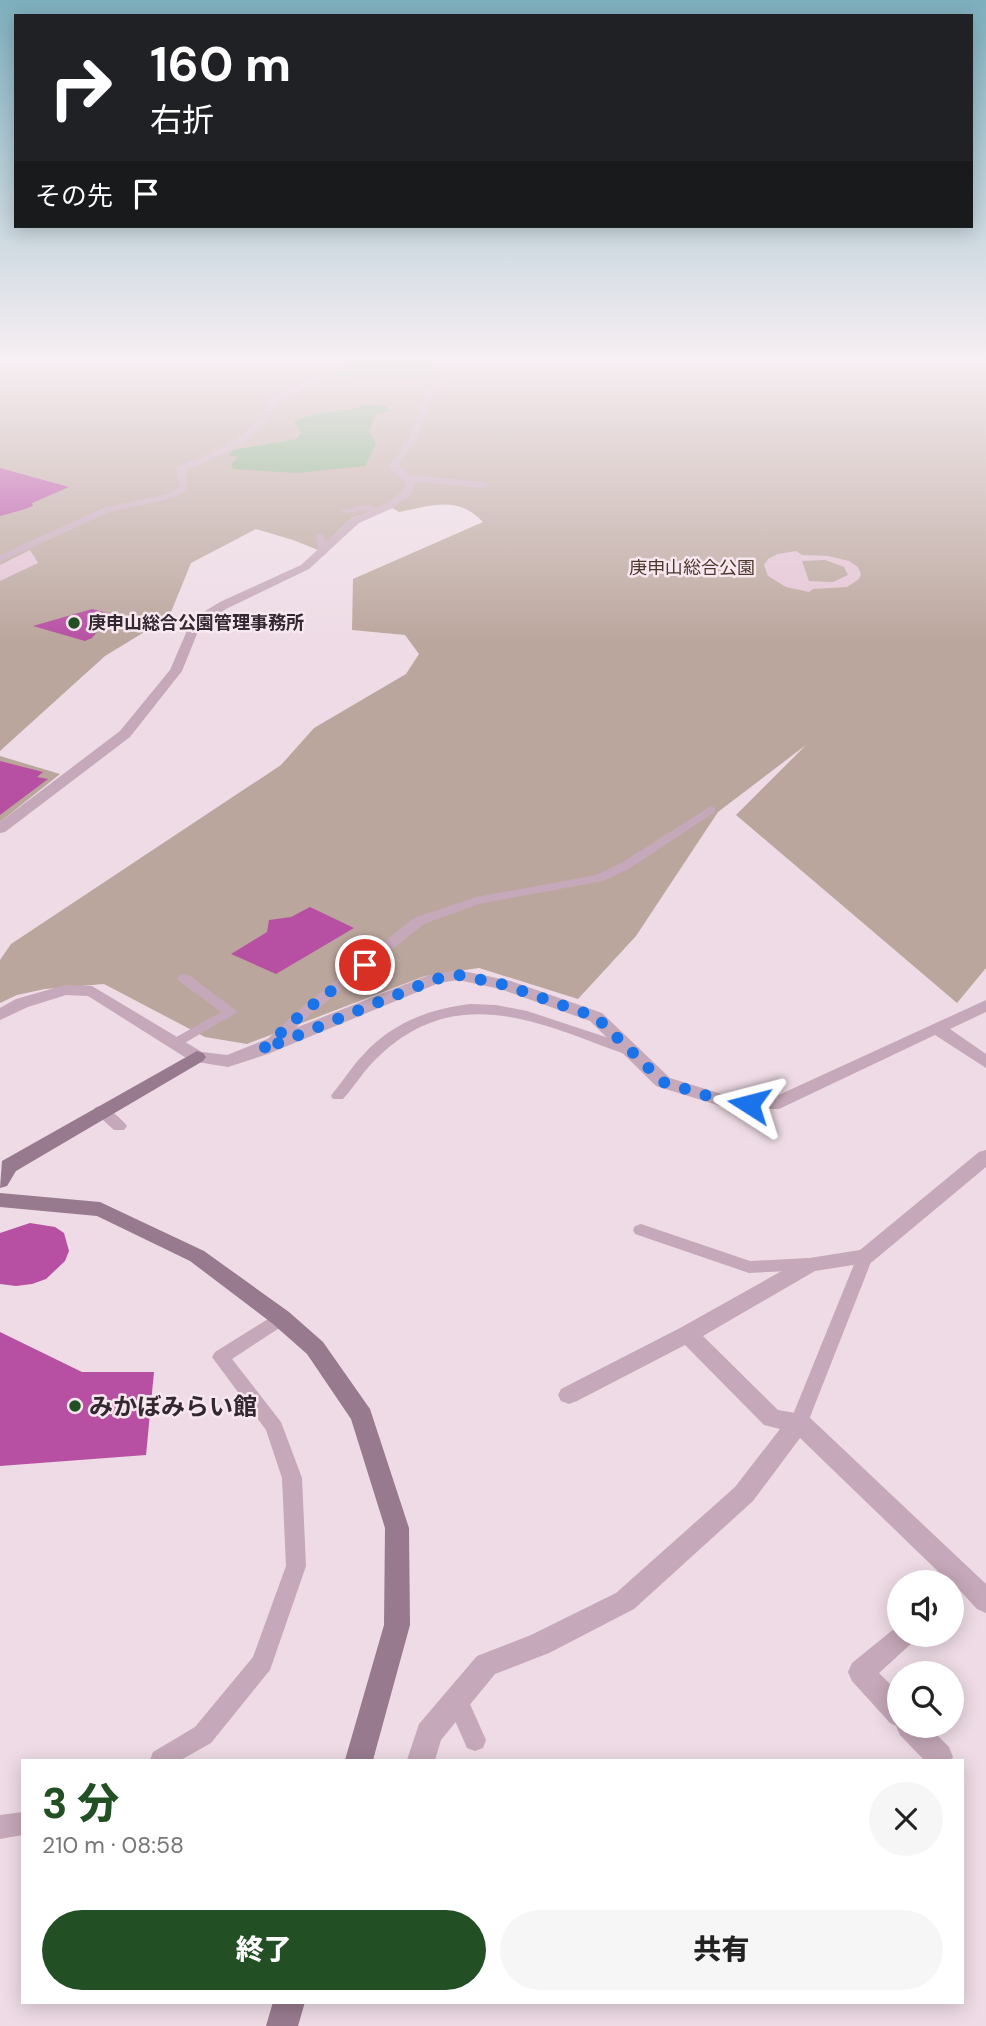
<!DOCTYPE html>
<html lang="ja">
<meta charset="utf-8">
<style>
body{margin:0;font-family:"DM Sans","Noto Sans JP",sans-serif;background:#f6f6f6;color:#222;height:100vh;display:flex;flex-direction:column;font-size:26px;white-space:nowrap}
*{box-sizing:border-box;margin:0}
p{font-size:23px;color:#767676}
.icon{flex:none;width:38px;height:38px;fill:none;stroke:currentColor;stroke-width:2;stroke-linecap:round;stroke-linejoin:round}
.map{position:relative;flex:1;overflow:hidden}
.sheet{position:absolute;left:21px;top:1759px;width:943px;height:245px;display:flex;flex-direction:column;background:#fff;border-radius:0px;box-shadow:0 4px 18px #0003}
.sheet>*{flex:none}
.top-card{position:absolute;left:14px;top:14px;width:959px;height:214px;border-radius:0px;box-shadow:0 4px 18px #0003;background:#202124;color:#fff;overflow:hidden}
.fabs{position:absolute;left:887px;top:1570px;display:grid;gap:14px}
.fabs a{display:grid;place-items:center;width:77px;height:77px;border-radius:50%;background:#fff;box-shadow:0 4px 18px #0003;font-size:35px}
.pin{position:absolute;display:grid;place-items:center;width:60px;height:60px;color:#fff;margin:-30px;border:4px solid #fff;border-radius:50%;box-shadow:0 2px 7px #0007}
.me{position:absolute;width:77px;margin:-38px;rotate:279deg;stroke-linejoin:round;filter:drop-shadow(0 0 5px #0008)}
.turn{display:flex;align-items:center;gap:24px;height:147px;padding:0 21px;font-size:32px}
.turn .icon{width:91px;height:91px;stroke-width:2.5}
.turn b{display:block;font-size:49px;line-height:60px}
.then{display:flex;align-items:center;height:66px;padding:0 21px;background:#0003;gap:14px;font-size:26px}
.round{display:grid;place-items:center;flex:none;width:74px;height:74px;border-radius:37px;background:#f6f6f6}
.headline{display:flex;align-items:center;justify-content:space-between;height:119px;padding:0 21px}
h1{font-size:42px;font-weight:800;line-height:52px;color:#224f23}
.primary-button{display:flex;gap:14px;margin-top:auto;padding:14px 21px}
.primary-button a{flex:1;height:80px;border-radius:42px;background:#224f23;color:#fff;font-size:28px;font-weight:800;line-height:80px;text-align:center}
.primary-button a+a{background:#f6f6f6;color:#222}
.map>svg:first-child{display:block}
</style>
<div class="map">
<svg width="986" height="2026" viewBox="0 0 986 2026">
<rect width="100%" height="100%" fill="#eedbe5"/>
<g fill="#bba69d">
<path d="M0 359H986V968L957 1003 736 815 806 745 718 812 636 936 578 999 479 968 425 976 247 1044 205 1037 104 984 45 989 17 995 0 1003V960L11 944 281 765 314 728 406 674 419 654 405 635 352 630 353 579 483 522C458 495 431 506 399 512L392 508 352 518 318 550 293 540 256 529 191 563 169 617 105 656 0 751Z"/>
<polygon points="0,756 60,774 0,822"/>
</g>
<g fill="#e4c4d4" fill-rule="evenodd">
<polygon points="30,550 38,563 0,581 0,565"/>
<path d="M796 551 802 555 828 556 849 561 858 567 861 574 859 579 847 587 813 589 809 592 786 587 768 576 764 565 768 559 778 554ZM825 560 844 567 848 575 833 582 809 581 802 561Z"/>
</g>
<g fill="#7da87d">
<path d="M373 359H435L437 361 431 376 425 378 335 376C344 360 356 362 373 359Z"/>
<path d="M365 404 386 406 389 411 376 414 369 432 376 443 365 466 297 473 233 469 231 464 238 457 229 455 234 450 296 439 301 433 294 422C317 408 343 416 365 404Z"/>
</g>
<g fill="#b750a3">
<polygon points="0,468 69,487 32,503 33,506 22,510 0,516"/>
<polygon points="92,609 112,614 92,638 85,641 33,626"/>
<polygon points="0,761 43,772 37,777 48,779 0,815"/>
<polygon points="310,907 354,928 276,974 231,954 267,932 269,920 291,917"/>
<polygon points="30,1223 55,1227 64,1233 69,1251 65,1261 46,1279 32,1284 16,1286 0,1284 0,1233"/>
<polygon points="0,1332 82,1372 154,1372 146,1455 0,1466"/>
</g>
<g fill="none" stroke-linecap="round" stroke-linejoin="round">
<g fill="#c5a8b9" fill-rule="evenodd">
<polygon points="458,359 465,359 433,393 416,441 396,468 390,468 389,466 408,441 426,393 440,376"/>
<polygon points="367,504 380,511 376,514 366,510 344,514 340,511"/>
<polygon points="320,532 324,535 327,553 323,556 319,553 316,535"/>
<polygon points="711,806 715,808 715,812 629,869 603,881 479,904 424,924 311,1014 271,1050 266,1052 259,1047 301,1008 414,918 476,897 596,875 621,863"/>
<polygon points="184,974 189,975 238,1012 176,1048 171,1046 169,1043 171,1040 221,1012 179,981 177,978 179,975"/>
<path d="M470 1004 496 1005 527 1011 639 1048 641 1051 634 1056 622 1053C604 1047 588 1040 571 1034 498 1008 437 1000 377 1058 364 1070 355 1086 343 1099H333L331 1096 333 1093C344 1080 352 1066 364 1054 392 1023 429 1009 470 1004Z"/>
<path d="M101 1106C110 1109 121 1118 127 1126L124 1130H114L93 1111 96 1107Z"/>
<polygon points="641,1224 750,1261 809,1258 815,1260 817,1264 815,1268 809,1270 749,1273 635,1234 633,1230 635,1226"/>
<polygon points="865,1251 871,1253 873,1257 808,1422 806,1427 799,1430 792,1427 790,1422 857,1257 859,1253"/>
<polygon points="281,1311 287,1313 290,1318 287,1323 232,1359 281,1422 302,1478 306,1566 270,1670 211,1743 181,1760 150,1760 153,1752 195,1727 253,1657 286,1566 282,1478 266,1430 212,1357 215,1352"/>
<polygon points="457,1690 465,1693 486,1740 483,1748 475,1751 467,1748 446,1700 449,1693"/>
<polygon points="23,1812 23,1835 0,1839 0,1815"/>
</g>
<g fill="#c5a8b9" fill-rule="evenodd">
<polygon points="324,359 332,359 319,382 277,402 270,416 251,437 226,453 186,470 187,490 174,498 110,512 0,562 0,555 103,508 167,494 178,487 177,467 219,449 245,433 263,413 270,398 313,378"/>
<polygon points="389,464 397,464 410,475 484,482 489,485 484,488 417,482 410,495 393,508 359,523 309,569 228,608 201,624 182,671 130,737 5,832 0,833 0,822 120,731 170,670 192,619 220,602 301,565 351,519 385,504 402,491 407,483 389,468"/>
<polygon points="458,970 511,981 602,1013 670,1078 728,1096 770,1099 986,1000 986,1012 950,1029 986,1054 986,1068 935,1035 779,1109 727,1108 656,1086 590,1021 500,989 458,980 439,983 268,1054 228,1067 191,1061 88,996 66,995 28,1007 0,1020 0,1008 16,999 65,985 92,986 202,1052 227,1055 429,975"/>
<polygon points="986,1150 986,1167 872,1262 815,1271 703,1336 778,1410 807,1415 986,1584 986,1613 977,1609 952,1582 949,1582 800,1438 753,1501 634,1609 549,1653 495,1674 441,1740 435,1760 407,1760 419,1724 477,1656 531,1635 616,1593 735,1487 780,1429 764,1425 685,1345 577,1401 569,1404 561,1401 558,1395 561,1389 680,1328 803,1259 860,1250 979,1152"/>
<polygon points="900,1624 900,1634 917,1634 913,1642 879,1673 900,1694 900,1726 928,1726 949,1747 953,1757 951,1760 924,1760 900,1735 896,1726 890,1723 852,1681 848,1672 852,1663"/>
</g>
<g fill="#987a8e" fill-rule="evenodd">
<polygon points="197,1051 203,1053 206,1057 203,1061 16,1171 7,1186 0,1188 2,1161"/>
<polygon points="0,1193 100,1202 204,1251 289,1312 323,1342 370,1409 409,1528 410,1625 373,1760 345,1760 384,1625 385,1528 351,1419 307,1354 273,1324 190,1261 97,1216 0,1207"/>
<polygon points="273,2002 305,2002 298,2026 266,2026"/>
</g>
</g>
<linearGradient id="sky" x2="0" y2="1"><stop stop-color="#7dafbd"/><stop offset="0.56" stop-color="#f7eff3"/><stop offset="1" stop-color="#f7eff3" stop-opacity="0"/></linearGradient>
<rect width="986" height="642" fill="url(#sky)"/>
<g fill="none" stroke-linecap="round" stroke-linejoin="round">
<polyline stroke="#1a73e8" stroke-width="12" stroke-dasharray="0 21.6" points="365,965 306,1010 262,1050 435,979 458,975 505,985 596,1017 663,1082 727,1102 749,1104"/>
</g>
<g fill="#224f23" stroke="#f7e7ef" stroke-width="2.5">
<circle cx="74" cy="623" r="7"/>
<circle cx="75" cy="1406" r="7"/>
</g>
<g text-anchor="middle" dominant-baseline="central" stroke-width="5" stroke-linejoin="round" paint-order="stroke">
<g font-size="18" fill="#4e382e" stroke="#f7e7ef">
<text x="692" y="568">庚申山総合公園</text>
</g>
<g font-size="18" font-weight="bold" fill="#332730" stroke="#f7e7ef" text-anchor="start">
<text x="88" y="623">庚申山総合公園管理事務所</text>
</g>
<g font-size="24" font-weight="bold" fill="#332730" stroke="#f7e7ef" text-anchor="start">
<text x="89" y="1406">みかぼみらい館</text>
</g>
</g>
</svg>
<div class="fabs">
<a><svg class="icon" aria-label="sound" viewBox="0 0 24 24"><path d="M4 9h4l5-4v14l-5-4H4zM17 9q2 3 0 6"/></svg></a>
<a><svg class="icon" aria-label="search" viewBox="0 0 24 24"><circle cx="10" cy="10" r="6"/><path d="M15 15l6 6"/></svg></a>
</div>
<div class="pin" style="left:365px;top:965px;background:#d93025"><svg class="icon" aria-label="arrive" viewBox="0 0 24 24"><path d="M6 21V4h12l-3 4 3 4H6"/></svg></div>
<svg class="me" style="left:749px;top:1104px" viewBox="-20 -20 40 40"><path d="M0-17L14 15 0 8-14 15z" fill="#1a73e8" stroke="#fff" stroke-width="4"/></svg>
<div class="top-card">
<div class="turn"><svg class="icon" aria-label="right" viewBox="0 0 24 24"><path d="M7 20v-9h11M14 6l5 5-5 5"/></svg><div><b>160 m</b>右折</div></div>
<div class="then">その先<svg class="icon" aria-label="arrive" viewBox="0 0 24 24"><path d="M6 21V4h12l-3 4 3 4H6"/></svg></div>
</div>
<section class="sheet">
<div class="headline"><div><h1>3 分</h1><p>210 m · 08:58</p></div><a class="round"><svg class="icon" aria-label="close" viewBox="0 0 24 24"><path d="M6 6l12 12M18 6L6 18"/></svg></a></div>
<div class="primary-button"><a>終了</a><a>共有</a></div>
</section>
</div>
